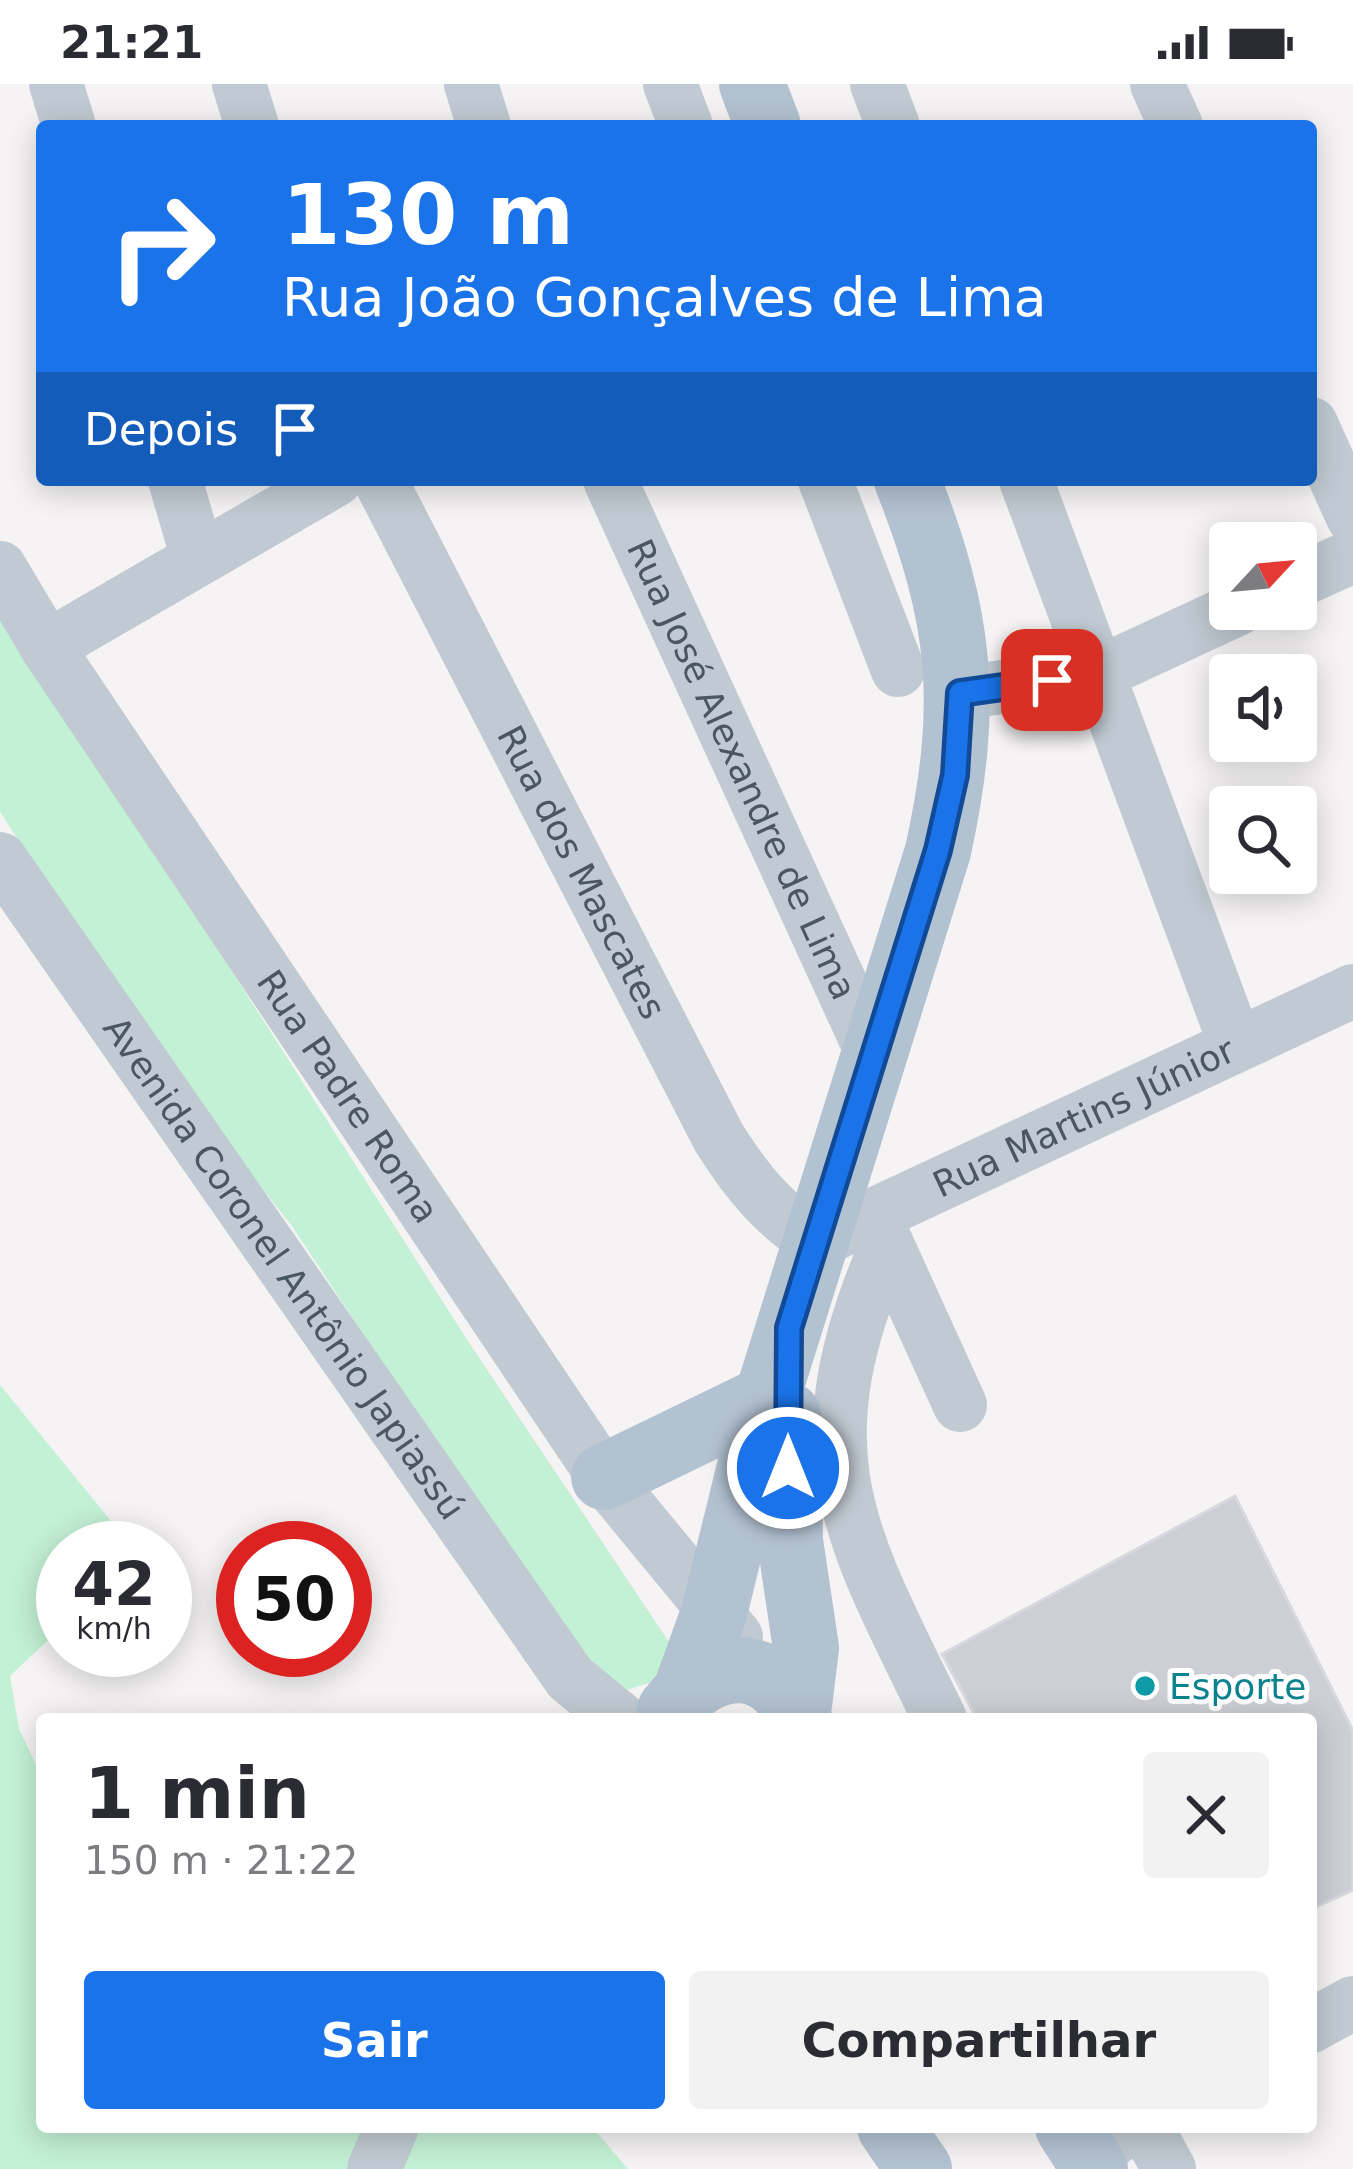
<!DOCTYPE html>
<html lang="pt">
<meta charset="utf-8">
<style>
body{margin:0;font-family:"DejaVu Sans",sans-serif;background:#f2f2f3;color:#2b2b33;height:100vh;display:flex;flex-direction:column;font-size:45px;white-space:nowrap}
*{box-sizing:border-box;margin:0}
p{font-size:39px;color:#7c7c81}
.icon{flex:none;width:66px;height:66px;fill:none;stroke:currentColor;stroke-width:2;stroke-linecap:round;stroke-linejoin:round}
.map{position:relative;flex:1;overflow:hidden}
.drawer{position:absolute;left:36px;top:1629px;width:1281px;height:420px;display:flex;flex-direction:column;background:#fff;border-radius:12px;box-shadow:0 6px 30px #0003}
.drawer>*{flex:none}
.banner{position:absolute;left:36px;top:36px;width:1281px;height:366px;border-radius:12px;box-shadow:0 6px 30px #0003;background:#1a73e8;color:#fff;overflow:hidden}
.needle{width:78px;rotate:64deg}
.tools{position:absolute;left:1209px;top:438px;display:grid;gap:24px}
.tools a{display:grid;place-items:center;width:108px;height:108px;border-radius:12px;background:#fff;box-shadow:0 6px 30px #0003;font-size:60px}
.speed{position:absolute;left:36px;top:1437px;display:flex;gap:24px;font-size:60px;font-weight:700;text-align:center}
.speed>*{display:grid;place-content:center;width:156px;height:156px;border-radius:50%;background:#fff;box-shadow:0 6px 30px #0003;line-height:1}
.speed small{font-size:30px;font-weight:400}
.speed .limit{border:18px solid #d22;background:#fff;color:#111}
.pin{position:absolute;display:grid;place-items:center;width:102px;height:102px;color:#fff;margin:-51px;border-radius:24px;box-shadow:0 6px 18px #0006}
.me{position:absolute;width:132px;margin:-66px;rotate:0deg;stroke-linejoin:round;filter:drop-shadow(0 0 9px #0008)}
.turn{display:flex;align-items:center;gap:42px;height:252px;padding:0 48px;font-size:54px}
.turn .icon{width:156px;height:156px;stroke-width:2.5}
.turn b{display:block;font-size:84px;line-height:102px}
.then{display:flex;align-items:center;height:114px;padding:0 48px;background:#0003;gap:24px;font-size:45px}
.round{display:grid;place-items:center;flex:none;width:126px;height:126px;border-radius:12px;background:#f2f2f3}
.overview{display:flex;align-items:center;justify-content:space-between;height:204px;padding:0 48px}
h1{font-size:72px;font-weight:800;line-height:90px}
.action{display:flex;gap:24px;margin-top:auto;padding:24px 48px}
.action a{flex:1;height:138px;border-radius:12px;background:#1a73e8;color:#fff;font-size:48px;font-weight:800;line-height:138px;text-align:center}
.action a+a{background:#f2f2f3;color:#2b2b33}
.status{display:flex;justify-content:space-between;align-items:center;height:84px;padding:0 60px;background:#fff;direction:ltr}
.status svg{height:33px;fill:currentColor}
.map>svg:first-child{display:block}
</style>
<div class="status"><b>21:21</b><svg viewBox="0 0 49 12"><path d="M0 12V9h3v3zM5 12V6h3v6zM10 12V3h3v9zM15 12V0h3v12zM26 1h20v11H26zM47 4h2v5h-2z"/></svg></div>
<div class="map">
<svg width="1353" height="2085" viewBox="0 0 1353 2085">
<rect width="100%" height="100%" fill="#f5f3f3"/>
<g fill="#c3f1d5">
<polygon points="0,524 466,1254 677,1570 649,1599 616,1609 577,1574 292,1142 164,981 0,728"/>
<polygon points="0,1301 133,1464 63,1464 63,1542 10,1592 19,1645 42,1693 42,2043 592,2043 628,2085 0,2085"/>
</g>
<polygon fill="#cdcfd5" stroke="#d7d9de" stroke-width="3" points="1235,1412 1353,1647 1353,1806 1311,1825 1311,1635 977,1635 942,1570"/>
<g fill="none" stroke-linecap="round" stroke-linejoin="round">
<g stroke="#c1cad2" stroke-width="54">
<polyline points="56,0 69,42"/>
<polyline points="239,0 252,42"/>
<polyline points="471,0 484,42"/>
<polyline points="670,0 686,42"/>
<polyline points="877,0 893,42"/>
<polyline points="1157,0 1176,42"/>
<polyline points="1311,340 1353,433"/>
<polyline points="175,396 198,474"/>
<path id="s1" d="M380 396 719 1054C747 1098 772 1129 816 1158L1353 907"/>
<path id="s2" d="M610 396 875 975"/>
<polyline points="825,396 898,586"/>
<polyline points="1026,396 1235,959"/>
<path id="s3" d="M0 484 47 563 604 1393 736 1553"/>
<polyline points="1296,498 1353,472"/>
<polyline points="47,563 335,396"/>
<polyline points="960,609 1099,589 1237,525"/>
<path id="s4" d="M0 775 570 1594 620 1635"/>
<polyline points="879,1143 960,1321"/>
<path d="M886 1163C797 1370 848 1447 940 1635"/>
<polyline points="1311,1942 1353,1919"/>
<polyline points="1146,2043 1169,2085"/>
<polyline points="1088,2074 1130,2043"/>
<polyline points="374,2085 392,2043"/>
</g>
<g stroke="#b3c2d1" stroke-width="66">
<polyline points="752,0 768,42"/>
<polyline points="788,1331 790,1457 806,1564 798,1629"/>
<polyline points="604,1393 767,1314"/>
<path d="M688 1601 714 1529 767 1314 938 767C970 620 962 535 907 396"/>
<path d="M670 1626C709 1575 772 1568 799 1635"/>
<polyline points="890,2043 919,2085"/>
<polyline points="1068,2043 1095,2085"/>
</g>
</g>
<g fill="none" stroke-linecap="round" stroke-linejoin="round">
<defs>
<polyline id="route" points="788,1384 789,1244 938,766 955,691 960,609 1052,596"/>
</defs>
<use href="#route" stroke="#114b97" stroke-width="30"/>
<use href="#route" stroke="#1a73e8" stroke-width="21"/>
</g>
<circle fill="#0f9aa8" stroke="#fff" stroke-width="4.5" cx="1145" cy="1602" r="12"/>
<g text-anchor="middle" dominant-baseline="central" stroke-width="10" stroke-linejoin="round" paint-order="stroke">
<g font-size="36" fill="#4a5661" stroke="#fff">
<text stroke="none"><textPath href="#s2" startOffset="318">Rua José Alexandre de Lima</textPath></text>
<text stroke="none"><textPath href="#s1" startOffset="441">Rua dos Mascates</textPath></text>
<text stroke="none"><textPath href="#s3" startOffset="633">Rua Padre Roma</textPath></text>
<text stroke="none"><textPath href="#s1" startOffset="1179">Rua Martins Júnior</textPath></text>
<text stroke="none"><textPath href="#s4" startOffset="498">Avenida Coronel Antônio Japiassú</textPath></text>
</g>
<g font-size="36" fill="#0d838f" stroke="#fff" text-anchor="start">
<text x="1169" y="1602">Esporte</text>
</g>
</g>
</svg>
<div class="tools">
<a><svg class="needle" viewBox="-14 -14 28 28"><path d="M0-13l5 13h-10z" fill="#e53935"/><path d="M0 13l5-13h-10z" fill="#7c7c81"/></svg></a>
<a><svg class="icon" aria-label="sound" viewBox="0 0 24 24"><path d="M4 9h4l5-4v14l-5-4H4zM17 9q2 3 0 6"/></svg></a>
<a><svg class="icon" aria-label="search" viewBox="0 0 24 24"><circle cx="10" cy="10" r="6"/><path d="M15 15l6 6"/></svg></a>
</div>
<div class="speed"><div>42<small>km/h</small></div><div class="limit">50</div></div>
<div class="pin" style="left:1052px;top:596px;background:#d93025"><svg class="icon" aria-label="arrive" viewBox="0 0 24 24"><path d="M6 21V4h12l-3 4 3 4H6"/></svg></div>
<svg class="me" style="left:788px;top:1384px" viewBox="-20 -20 40 40"><circle r="17" fill="#1a73e8" stroke="#fff" stroke-width="3"/><path d="M0-11L8 9 0 5-8 9z" fill="#fff"/></svg>
<div class="banner">
<div class="turn"><svg class="icon" aria-label="right" viewBox="0 0 24 24"><path d="M7 20v-9h11M14 6l5 5-5 5"/></svg><div><b>130 m</b>Rua João Gonçalves de Lima</div></div>
<div class="then">Depois<svg class="icon" aria-label="arrive" viewBox="0 0 24 24"><path d="M6 21V4h12l-3 4 3 4H6"/></svg></div>
</div>
<section class="drawer">
<div class="overview"><div><h1>1 min</h1><p>150 m · 21:22</p></div><a class="round"><svg class="icon" aria-label="close" viewBox="0 0 24 24"><path d="M6 6l12 12M18 6L6 18"/></svg></a></div>
<div class="action"><a>Sair</a><a>Compartilhar</a></div>
</section>
</div>
